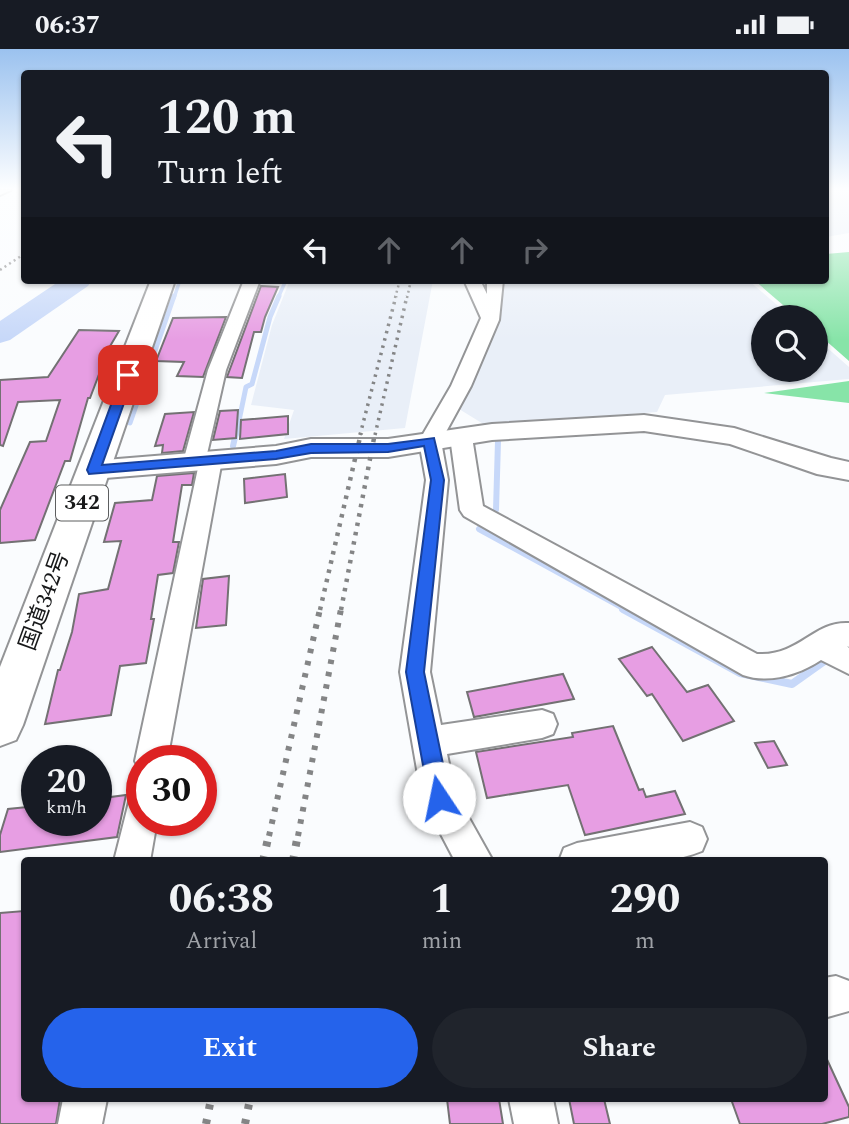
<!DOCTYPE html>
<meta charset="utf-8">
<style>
body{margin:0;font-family:Spectral,"Noto Sans JP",serif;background:#20242c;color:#f1f3f6;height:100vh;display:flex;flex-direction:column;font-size:26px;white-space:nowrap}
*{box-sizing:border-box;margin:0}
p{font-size:23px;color:#9ea1a6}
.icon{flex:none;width:38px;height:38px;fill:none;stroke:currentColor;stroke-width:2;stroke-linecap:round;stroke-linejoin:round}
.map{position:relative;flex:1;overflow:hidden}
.panel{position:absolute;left:21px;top:808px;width:807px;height:245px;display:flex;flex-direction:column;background:#171b24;border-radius:7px;box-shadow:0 2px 5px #0004}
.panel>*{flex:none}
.banner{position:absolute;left:21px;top:21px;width:808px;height:214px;border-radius:7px;box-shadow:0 2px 5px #0004;background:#171b24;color:#f1f3f6;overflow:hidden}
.controls{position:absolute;left:751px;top:256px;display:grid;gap:14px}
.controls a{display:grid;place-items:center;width:77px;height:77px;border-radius:50%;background:#171b24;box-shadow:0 2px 5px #0004;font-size:35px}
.speed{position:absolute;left:21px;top:696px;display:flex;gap:14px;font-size:35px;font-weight:700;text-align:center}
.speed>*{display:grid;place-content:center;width:91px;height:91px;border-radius:50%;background:#171b24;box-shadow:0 2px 5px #0004;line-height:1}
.speed small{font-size:18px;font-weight:400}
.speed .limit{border:10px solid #d22;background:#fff;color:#111}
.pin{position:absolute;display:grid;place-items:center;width:60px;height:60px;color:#fff;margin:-30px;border-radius:14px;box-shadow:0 4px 10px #0006}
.me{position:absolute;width:77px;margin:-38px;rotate:349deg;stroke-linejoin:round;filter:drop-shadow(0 0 5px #0008)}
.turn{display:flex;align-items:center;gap:24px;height:147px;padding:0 21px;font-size:32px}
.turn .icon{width:91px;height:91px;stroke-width:2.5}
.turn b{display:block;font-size:49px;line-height:60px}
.lanes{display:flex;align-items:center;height:66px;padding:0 21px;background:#0003;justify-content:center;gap:35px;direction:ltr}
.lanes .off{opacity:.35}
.eta{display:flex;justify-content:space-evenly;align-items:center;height:119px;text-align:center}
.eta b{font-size:42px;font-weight:700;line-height:49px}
.primary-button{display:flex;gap:14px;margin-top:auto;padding:14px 21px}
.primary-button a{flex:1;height:80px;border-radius:42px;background:#2563eb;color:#fff;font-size:28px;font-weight:700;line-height:80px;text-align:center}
.primary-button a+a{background:#20242c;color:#f1f3f6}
.status{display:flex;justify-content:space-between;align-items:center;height:49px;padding:0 35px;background:#171b24;direction:ltr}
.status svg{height:19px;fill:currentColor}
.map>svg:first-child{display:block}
</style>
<div class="status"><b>06:37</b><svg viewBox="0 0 49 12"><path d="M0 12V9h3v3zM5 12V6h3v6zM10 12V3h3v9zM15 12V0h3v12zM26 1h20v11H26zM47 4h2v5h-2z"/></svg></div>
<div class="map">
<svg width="849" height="1075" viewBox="0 0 849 1075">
<rect width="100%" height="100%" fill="#fafcfe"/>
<g fill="#e9eff8">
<polygon points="826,141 849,141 849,184 826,188"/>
<polygon points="290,231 433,231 405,379 284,390 294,361 251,356 272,276"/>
<polygon points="490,231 748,231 791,268 763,268 763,320 816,320 816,289 849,318 849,330 665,346 657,363 485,376 459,360 502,262"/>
</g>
<g fill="#87e4a8">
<polygon points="849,203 849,312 816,283 816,268 797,268 754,231 826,231 826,205"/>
<polygon points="849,332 849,354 764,344"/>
</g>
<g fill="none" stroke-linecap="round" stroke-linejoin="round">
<g stroke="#c7d8f9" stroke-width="3.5">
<polyline points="174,249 180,231"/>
<polyline points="278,249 286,231"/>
</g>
<g stroke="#c7d8f9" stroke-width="5">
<polyline points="130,374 174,247"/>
<polyline points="236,386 246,338 252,335 270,268 279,247"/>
</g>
<g stroke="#c7d8f9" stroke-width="6">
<polyline points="498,392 496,461 479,480 627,561"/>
<polyline points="233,397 236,384"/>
</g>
<polyline stroke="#c7d8f9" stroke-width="8" points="623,560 740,624 792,635 830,608"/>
<polygon fill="#c7d8f9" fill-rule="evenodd" points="61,231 92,231 88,237 10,291 0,294 0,272"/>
</g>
<g fill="#e79ee3" stroke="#737173" stroke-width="2">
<polygon points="261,237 278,238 265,268 261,283 254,283 242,329 227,328"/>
<polygon points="226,268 203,328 177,327 184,313 156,312 173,269"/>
<polygon points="79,281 119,282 109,299 90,349 88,349 70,412 65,412 35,491 0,494 0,461 30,393 46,392 60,351 18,353 3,397 0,396 0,331 48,328"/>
<polygon points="238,361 236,389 213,391 220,362"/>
<polygon points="194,363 183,402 162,404 163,396 155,397 165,365"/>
<polygon points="288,367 288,385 240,390 241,371"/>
<polygon points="194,424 192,436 182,436 173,493 179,493 173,524 158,526 151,570 154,570 146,614 120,617 111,666 45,675 58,621 60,621 72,583 79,545 108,540 121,492 104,493 115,454 152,451 157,427"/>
<polygon points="285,425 287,448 245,454 244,430"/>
<polygon points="229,527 226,576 196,579 203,530"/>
<polygon points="652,598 687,643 708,636 734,672 683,692 652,645 647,647 619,610"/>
<polygon points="563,625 574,650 474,668 467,643"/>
<polygon points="613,677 639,741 643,740 646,748 675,742 685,765 585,786 568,736 487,749 476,703 573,688 572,684"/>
<polygon points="774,692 787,716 768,719 755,694"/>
<polygon points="126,746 117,788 0,803 0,786 8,760 37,757 37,772 96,772 96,750"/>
<polygon points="24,862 24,1050 60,1050 56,1075 0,1075 0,864"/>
<polygon points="824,1004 849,1058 849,1068 822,1075 740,1075 731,1050 824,1050"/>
<polygon points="447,1050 499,1050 503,1075 450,1075"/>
<polygon points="569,1050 604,1050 610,1075 574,1075"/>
</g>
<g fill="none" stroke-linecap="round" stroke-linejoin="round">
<defs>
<g id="minor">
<polygon points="0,141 11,141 0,146"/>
<polygon points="244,231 260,231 226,321 207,405 219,406 222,411 167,712 142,712 142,724 135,712 198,419 186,418 183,413 208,321"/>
<polygon points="464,231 480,231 487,245 487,231 503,231 499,271 471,337 441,392 448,431 430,623 441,676 542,661 553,665 557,675 553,685 542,689 447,705 455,744 493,812 455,812 422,749 400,623 426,431 419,392 451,337 481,269"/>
<path d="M461 381 468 383 472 388 483 457 757 605C800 607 813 572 849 574V598L847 597 849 599V625L821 611C798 626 769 635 743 626L464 467 460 461 450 388 454 383Z"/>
<polygon points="142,744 142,772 157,772 150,812 114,812 130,749"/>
<path d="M690 773 702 778 707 790 702 802C659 820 605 812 559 812L564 799 577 794Z"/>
<polygon points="836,927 849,932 849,962 824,969 824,929"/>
<polygon points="63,1050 107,1050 102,1075 58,1075"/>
<polygon points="509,1050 553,1050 558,1075 514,1075"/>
</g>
<polygon id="tertiary" points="644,366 734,379 831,409 849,413 849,431 817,425 730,395 644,382 492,391 388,408 311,408 276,415 93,430 83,428 79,421 83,414 93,412 276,397 311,390 388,390 492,375"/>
<polygon id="trunk" points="151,231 175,231 23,676 16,691 0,697 0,618"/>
</defs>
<use href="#minor" stroke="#939496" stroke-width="4"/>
<use href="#tertiary" stroke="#939496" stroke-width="4"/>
<use href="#trunk" stroke="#939496" stroke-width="4"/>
<use href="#minor" fill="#fff" fill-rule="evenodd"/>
<use href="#tertiary" fill="#fff" fill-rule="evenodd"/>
<use href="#trunk" fill="#fff" fill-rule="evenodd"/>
<g stroke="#848586" stroke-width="2.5" stroke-dasharray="2 3.5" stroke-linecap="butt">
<polyline points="0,221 24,205"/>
<polyline points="395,249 400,231"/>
<polyline points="407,249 411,231"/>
</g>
<g stroke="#848586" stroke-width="3.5" stroke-dasharray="2.5 5" stroke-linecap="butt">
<polyline points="360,386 396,247"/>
<polyline points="375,386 407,247"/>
</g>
<g stroke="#848586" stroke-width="4.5" stroke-dasharray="3.5 6" stroke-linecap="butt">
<polyline points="320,561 361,384"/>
<polyline points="341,561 375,384"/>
</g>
<g stroke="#848586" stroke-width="6" stroke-dasharray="4.5 8" stroke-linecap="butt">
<polyline points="269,787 320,560"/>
<polyline points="298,787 341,560"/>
</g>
<g stroke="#848586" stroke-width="8" stroke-dasharray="5 10" stroke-linecap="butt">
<polyline points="263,812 269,785"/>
<polyline points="293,812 298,785"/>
<polyline points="206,1075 211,1050"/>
<polyline points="245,1075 250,1050"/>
</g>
</g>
<linearGradient id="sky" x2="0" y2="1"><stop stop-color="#9bc2ef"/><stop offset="0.48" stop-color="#fdfeff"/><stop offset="1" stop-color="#fdfeff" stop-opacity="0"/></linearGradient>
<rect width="849" height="291" fill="url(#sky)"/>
<polygon fill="#2563eb" stroke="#184099" stroke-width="2" points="128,323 134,326 102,416 276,402 311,395 388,395 434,389 444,431 424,623 450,749 447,756 439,759 432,756 429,749 406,623 431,431 424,397 388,403 311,404 276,410 89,425 87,421 122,326"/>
<g text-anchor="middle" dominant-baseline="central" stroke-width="7" stroke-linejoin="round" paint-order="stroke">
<rect fill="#fff" stroke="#5d5e5f" stroke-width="2" x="56" y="436.5" width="52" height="35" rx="5"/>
<g font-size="21" font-weight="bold" fill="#18191a">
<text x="82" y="454">342</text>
</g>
<g font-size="23" fill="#18191a" stroke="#fff">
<text transform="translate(45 552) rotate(-70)">国道342号</text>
</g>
</g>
</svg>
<div class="controls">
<a><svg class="icon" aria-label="search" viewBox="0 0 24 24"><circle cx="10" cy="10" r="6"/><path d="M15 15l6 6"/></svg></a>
</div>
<div class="speed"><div>20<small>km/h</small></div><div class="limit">30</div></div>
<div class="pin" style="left:128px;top:326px;background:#d93025"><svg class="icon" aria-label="arrive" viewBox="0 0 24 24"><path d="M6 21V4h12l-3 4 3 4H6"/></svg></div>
<svg class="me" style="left:439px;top:749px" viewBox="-20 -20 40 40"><circle r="19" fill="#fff"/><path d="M0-13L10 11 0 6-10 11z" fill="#2563eb"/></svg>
<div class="banner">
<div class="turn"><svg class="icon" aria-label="left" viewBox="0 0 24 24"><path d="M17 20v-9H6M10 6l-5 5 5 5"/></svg><div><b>120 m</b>Turn left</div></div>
<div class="lanes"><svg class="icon" aria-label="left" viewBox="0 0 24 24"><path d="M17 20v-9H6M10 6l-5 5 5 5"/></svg><svg class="icon off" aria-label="ahead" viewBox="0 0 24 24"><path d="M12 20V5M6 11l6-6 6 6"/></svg><svg class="icon off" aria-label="ahead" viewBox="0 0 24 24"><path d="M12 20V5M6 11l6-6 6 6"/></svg><svg class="icon off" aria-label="right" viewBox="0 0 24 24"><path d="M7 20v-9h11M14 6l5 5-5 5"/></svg></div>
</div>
<section class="panel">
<div class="eta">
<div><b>06:38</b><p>Arrival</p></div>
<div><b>1</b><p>min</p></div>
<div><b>290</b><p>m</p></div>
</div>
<div class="primary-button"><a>Exit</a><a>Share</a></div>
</section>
</div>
